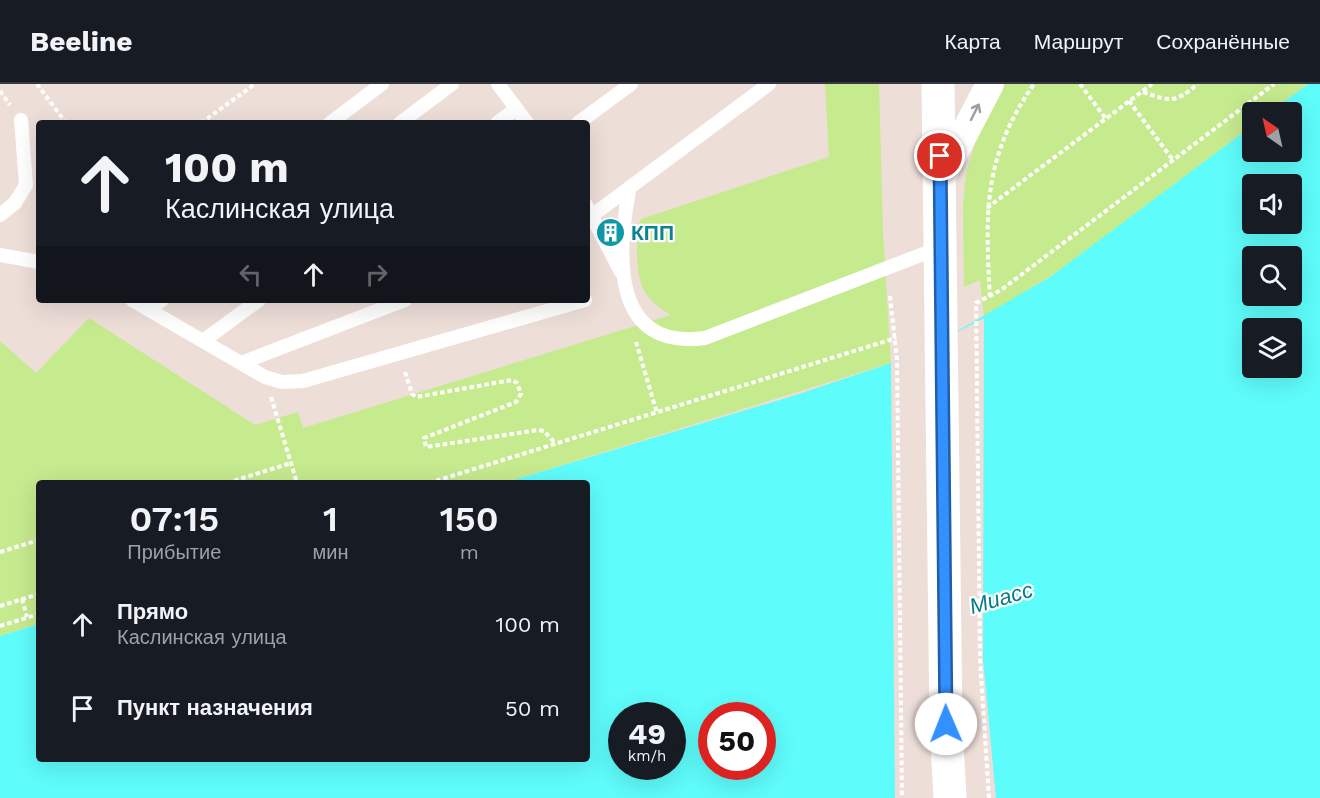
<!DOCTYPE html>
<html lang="ru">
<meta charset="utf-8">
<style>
body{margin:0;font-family:"Work Sans",sans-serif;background:#20242c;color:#f1f3f6;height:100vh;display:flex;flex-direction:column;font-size:22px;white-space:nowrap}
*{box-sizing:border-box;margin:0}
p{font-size:20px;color:#9ea1a6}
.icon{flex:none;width:33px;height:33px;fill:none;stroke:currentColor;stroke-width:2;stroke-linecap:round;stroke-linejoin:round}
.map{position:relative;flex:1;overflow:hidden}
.drawer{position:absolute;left:36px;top:396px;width:554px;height:282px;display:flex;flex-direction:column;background:#171b24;border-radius:6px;box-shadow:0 6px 24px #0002}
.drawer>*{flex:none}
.banner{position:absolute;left:36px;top:36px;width:554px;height:183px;border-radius:6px;box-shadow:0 6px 24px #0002;background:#171b24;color:#f1f3f6;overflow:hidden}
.needle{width:39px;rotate:326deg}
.tools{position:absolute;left:1242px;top:18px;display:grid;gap:12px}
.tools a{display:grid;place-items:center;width:60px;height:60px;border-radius:6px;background:#171b24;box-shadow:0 6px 24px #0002;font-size:30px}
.speed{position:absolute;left:608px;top:618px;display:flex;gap:12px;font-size:30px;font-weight:700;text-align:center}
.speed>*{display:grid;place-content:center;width:78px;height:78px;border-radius:50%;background:#171b24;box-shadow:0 6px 24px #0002;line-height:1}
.speed small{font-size:15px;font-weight:400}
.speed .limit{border:9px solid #d22;background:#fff;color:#111}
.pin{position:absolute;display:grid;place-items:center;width:51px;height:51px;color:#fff;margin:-26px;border:3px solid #fff;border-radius:50%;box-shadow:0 2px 6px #0007}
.me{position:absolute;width:66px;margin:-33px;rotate:359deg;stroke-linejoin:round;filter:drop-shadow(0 0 4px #0008)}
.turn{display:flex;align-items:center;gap:21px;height:126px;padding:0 30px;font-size:27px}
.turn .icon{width:78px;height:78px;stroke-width:2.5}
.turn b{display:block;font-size:42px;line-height:51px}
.lanes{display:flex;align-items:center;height:57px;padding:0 30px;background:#0003;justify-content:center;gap:30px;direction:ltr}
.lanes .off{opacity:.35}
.eta{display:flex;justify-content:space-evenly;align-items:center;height:102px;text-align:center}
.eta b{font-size:36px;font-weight:600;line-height:42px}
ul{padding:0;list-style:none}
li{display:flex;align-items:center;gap:18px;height:84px;padding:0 30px}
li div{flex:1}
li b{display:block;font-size:22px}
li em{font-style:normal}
header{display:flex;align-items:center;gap:36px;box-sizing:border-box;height:84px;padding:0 30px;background:#171b24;border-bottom:2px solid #363941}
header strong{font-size:28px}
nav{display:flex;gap:33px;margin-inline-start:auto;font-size:21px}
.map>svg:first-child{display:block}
</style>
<header>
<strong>Beeline</strong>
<nav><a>Карта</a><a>Маршрут</a><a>Сохранённые</a></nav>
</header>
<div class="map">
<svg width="1320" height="714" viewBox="0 0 1320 714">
<rect width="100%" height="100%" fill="#edded8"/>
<g fill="#c6ea8e">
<path d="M825 0H879L883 148 891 279 504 399H39V540L0 552V257L36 289 89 234 255 341 298 328 303 344 671 231C643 214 638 202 637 168 637 157 636 146 641 135L829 73Z"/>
<polygon points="1003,0 1308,0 1270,28 1252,28 1252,42 1065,183 984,234 980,196 964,203 963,121 966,90 978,49"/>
</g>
<path fill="#5efcfb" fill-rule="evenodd" d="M1308 0H1320V714H0V552L39 540V675H586V399H504L799 310 891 279 942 256 1050 193 1252 42V68H1292V28H1270ZM1252 100H1292V140H1252ZM1252 172H1292V212H1252ZM1252 244H1292V284H1252ZM621 632H672V682H621ZM711 632H762V682H711Z"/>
<polygon fill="#edded8" points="984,234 983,575 996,714 895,714 891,279 942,256"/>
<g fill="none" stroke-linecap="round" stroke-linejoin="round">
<g stroke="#fff" stroke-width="4" stroke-dasharray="4.5 3" stroke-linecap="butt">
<polyline points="37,0 66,39"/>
<polyline points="1080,0 1106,35"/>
<polyline points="0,7 10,21"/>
<path d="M1143 8C1172 18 1174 19 1198 0"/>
<polyline points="1129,17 1173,76"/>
<polyline points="201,39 255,0"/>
<polyline points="987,124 1152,0"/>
<polyline points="890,212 897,276 902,714"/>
<path d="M990 213C985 129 983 73 1034 0"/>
<polyline points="636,258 657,329"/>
<polyline points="405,288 412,310 416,313 512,296 517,299 521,310 516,318 424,354 426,363 538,346 544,347 556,360"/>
<polyline points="271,313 297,399"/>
<polyline points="227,399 291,379"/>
<polyline points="429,399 896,254"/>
<polyline points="0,468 39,456"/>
<polyline points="22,515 27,533"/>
<polyline points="0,522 39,510"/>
<polyline points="0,542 39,530"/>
<polyline points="989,714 980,575 976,219 1001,206 1274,0"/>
</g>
<g stroke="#fff" stroke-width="14">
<polyline points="498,0 527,39"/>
<polyline points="330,39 382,0"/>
<polyline points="400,39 452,0"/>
<polyline points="497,39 516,25"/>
<polyline points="578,39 631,0"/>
<path d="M629 107C617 171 611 267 705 254L939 164"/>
<polyline points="586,121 621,188"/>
<polyline points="0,131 15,119 26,101 21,36"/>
<polyline points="586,136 769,0"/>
<polyline points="0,171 39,178"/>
<polyline points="132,216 265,293 282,298 303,297 585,216"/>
<polyline points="149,226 162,216"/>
<polyline points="203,257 259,216"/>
<polyline points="241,279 405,216"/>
</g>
<polyline stroke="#fff" stroke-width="28" points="941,94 990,0"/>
<polyline stroke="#fff" stroke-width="33" points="938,0 946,640 950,714"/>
</g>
<defs><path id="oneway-shaft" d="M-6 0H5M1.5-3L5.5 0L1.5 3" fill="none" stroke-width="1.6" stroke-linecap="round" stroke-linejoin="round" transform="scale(1.5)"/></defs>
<use stroke="#9e9e9e" href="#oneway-shaft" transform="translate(975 28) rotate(-63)"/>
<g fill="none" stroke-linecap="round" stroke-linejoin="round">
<defs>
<polyline id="route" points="940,72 946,640"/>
</defs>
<use href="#route" stroke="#215ea6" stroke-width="15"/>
<use href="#route" stroke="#3390ff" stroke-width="10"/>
</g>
<defs>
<symbol id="building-disc" viewBox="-11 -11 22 22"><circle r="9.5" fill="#0f9aa8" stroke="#fff"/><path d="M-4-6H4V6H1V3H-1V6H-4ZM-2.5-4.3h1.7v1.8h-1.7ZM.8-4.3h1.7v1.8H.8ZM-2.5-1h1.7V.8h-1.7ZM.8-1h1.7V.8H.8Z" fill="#fff"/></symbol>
</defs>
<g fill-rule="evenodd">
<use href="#building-disc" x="594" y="132" width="33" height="33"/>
</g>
<g text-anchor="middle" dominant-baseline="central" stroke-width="4.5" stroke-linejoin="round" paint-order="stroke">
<g font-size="21" font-weight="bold" fill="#0d838f" stroke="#fff" text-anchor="start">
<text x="631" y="148">КПП</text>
</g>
<g font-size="22" font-style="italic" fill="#037d87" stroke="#fff">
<text transform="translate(1001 514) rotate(-16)">Миасс</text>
</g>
</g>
</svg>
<div class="tools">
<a><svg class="needle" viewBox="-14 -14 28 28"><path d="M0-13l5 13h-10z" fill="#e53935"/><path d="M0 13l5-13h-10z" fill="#9ea1a6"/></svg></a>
<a><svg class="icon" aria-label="sound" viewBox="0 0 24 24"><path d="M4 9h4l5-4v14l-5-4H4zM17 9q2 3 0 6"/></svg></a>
<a><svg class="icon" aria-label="search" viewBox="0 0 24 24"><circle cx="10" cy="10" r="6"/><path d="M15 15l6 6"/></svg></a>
<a><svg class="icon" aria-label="layers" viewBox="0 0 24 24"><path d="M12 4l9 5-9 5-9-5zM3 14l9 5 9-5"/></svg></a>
</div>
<div class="speed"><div>49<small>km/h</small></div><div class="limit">50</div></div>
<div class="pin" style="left:940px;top:72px;background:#d93025"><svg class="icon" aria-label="arrive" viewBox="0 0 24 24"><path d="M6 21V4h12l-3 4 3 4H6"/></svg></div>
<svg class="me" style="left:946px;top:640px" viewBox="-20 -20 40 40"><circle r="19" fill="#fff"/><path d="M0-13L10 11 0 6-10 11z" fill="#3390ff"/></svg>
<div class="banner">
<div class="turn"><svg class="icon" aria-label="ahead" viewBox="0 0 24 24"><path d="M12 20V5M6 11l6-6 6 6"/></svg><div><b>100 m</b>Каслинская улица</div></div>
<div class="lanes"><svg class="icon off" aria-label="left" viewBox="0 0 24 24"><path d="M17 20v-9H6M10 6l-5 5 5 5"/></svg><svg class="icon" aria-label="ahead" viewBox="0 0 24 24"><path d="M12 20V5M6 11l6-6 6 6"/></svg><svg class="icon off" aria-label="right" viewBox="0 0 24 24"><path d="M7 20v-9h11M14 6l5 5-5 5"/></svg></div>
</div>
<section class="drawer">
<div class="eta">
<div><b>07:15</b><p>Прибытие</p></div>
<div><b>1</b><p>мин</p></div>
<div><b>150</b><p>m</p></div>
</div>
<ul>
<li><svg class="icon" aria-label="ahead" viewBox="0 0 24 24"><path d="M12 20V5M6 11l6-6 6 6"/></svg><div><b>Прямо</b><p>Каслинская улица</p></div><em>100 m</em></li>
<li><svg class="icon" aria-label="arrive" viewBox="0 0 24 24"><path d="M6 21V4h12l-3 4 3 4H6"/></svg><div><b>Пункт назначения</b></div><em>50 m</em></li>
</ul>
</section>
</div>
